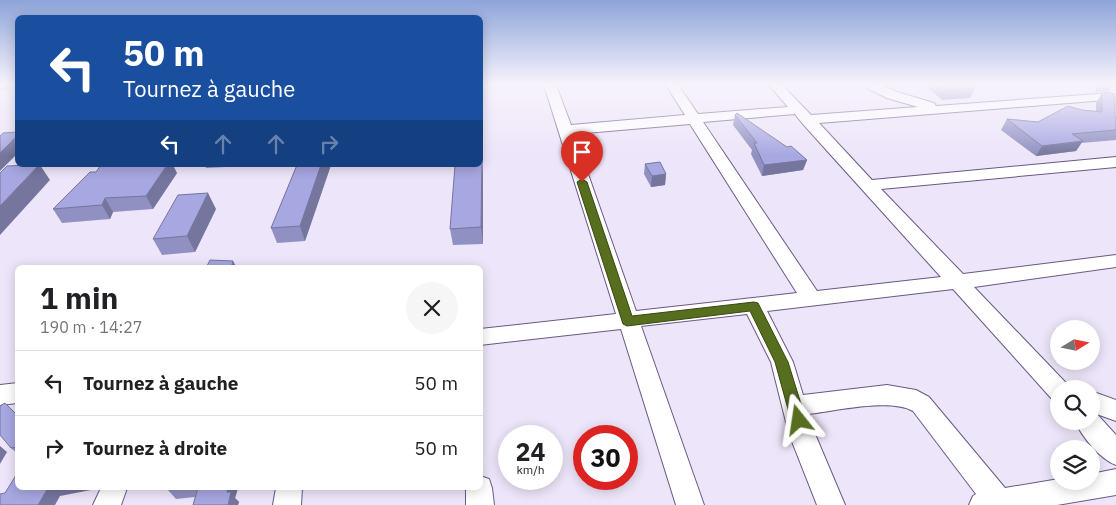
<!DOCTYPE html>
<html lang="fr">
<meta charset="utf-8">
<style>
body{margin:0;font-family:"IBM Plex Sans",sans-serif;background:#f6f6f6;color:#202124;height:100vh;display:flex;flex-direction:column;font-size:19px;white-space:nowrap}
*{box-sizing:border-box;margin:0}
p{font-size:16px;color:#757577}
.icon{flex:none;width:28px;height:28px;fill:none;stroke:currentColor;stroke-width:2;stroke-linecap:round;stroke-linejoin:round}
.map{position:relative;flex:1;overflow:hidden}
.panel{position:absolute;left:15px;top:265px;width:468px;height:225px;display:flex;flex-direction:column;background:#fff;border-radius:8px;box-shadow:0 2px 12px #0003}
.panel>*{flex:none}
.top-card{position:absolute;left:15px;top:15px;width:468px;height:152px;border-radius:8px;box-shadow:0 2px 12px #0003;background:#1a4fa0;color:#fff;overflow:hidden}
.needle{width:32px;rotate:80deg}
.fabs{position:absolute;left:1050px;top:320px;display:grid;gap:10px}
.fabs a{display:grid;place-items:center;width:50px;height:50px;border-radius:50%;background:#fff;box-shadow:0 2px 12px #0003;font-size:25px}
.speed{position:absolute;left:498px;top:425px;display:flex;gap:10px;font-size:25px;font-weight:700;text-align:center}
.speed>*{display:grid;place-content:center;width:65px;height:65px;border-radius:50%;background:#fff;box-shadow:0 2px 12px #0003;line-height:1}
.speed small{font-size:12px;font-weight:400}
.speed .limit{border:8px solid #d22;background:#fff;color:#111}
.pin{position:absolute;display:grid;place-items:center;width:42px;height:42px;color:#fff;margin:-51px -21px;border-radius:50% 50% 50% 0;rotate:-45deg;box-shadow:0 0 5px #0007}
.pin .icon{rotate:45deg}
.me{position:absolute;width:55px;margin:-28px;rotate:345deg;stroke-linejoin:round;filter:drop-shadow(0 0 4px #0008)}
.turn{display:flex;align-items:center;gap:18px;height:105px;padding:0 25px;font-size:22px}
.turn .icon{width:65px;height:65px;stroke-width:2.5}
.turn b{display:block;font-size:35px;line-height:42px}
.lanes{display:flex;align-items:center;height:48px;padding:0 25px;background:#0003;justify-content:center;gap:25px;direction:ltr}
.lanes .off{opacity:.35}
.round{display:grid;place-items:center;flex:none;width:52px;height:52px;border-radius:26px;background:#f6f6f6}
.summary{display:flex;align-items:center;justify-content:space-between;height:85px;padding:0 25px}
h1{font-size:30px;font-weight:700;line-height:38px}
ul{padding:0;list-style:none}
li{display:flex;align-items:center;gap:15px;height:65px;padding:0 25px;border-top:1px solid #e0e0e0}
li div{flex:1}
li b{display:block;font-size:19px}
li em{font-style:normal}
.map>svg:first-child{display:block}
</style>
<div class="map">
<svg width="1116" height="505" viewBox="0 0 1116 505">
<rect width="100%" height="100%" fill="#ede5f9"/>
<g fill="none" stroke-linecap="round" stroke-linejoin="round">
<defs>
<g id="street">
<polygon points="0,85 7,85 6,88 0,89"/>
<path d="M544 85H556L571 125 685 115 666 85H678L698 114 788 107 769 85H782L811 115 918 107 887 98 867 88 866 85H882L897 92 934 103 936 106 1111 93 1113 96 1106 100 819 123 872 180 1116 157V167L881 189 963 274 1116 255V267L974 287 1067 384 1070 389H1059V401L1051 398 953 289 767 311 793 362 803 395 887 385 916 390 929 397 1005 488 1059 479V481H1091V474L1116 469V495L1057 505H969L973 496 976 494 913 411C889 398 836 411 809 414L815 434 845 505H817L789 434 771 362 747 314 641 326 704 505H676L621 329 480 345V329L616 314ZM795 114 802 123 941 277 817 291 703 122ZM690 124 797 293 636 311 574 134Z"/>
<polygon points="18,383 18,403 0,405 0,385"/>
<polygon points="1091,391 1116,400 1116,421 1091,412"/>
<path d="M1091 412 1096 413 1116 435V465C1100 459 1082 437 1075 421H1091Z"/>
<polygon points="480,476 489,479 492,488 494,505 466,505 466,488 480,488"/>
<polygon points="101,488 127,488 121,505 93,505"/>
<polygon points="276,488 302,488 301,505 273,505"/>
</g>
</defs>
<use href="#street" stroke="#6b5883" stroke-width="2"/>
<use href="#street" fill="#fff" fill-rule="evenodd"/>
</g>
<g fill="#9090c2">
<polygon points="920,85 970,85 975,88 970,98 942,100 925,85 921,86"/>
<polygon points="1096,85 1112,85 1108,91 1096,92"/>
<polygon points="1102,93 1115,117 1116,117 1116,140 1081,143 1076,151 1036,156 1001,130 1007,119 1038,122 1082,110 1096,111 1096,103"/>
<polygon points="735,115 807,160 803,170 762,176 751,154 752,150 733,125"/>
<polygon points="645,164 666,174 665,185 651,187 644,174"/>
<polygon points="205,165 227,165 226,167 206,168"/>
<polygon points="297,165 331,165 305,241 277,243 271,228"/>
<polygon points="177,173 153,209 113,212 110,219 62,223 53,209"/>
<polygon points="483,173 483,244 453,245 450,229"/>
<polygon points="216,209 195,252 162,255 153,239"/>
<polygon points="5,403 18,415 18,454 11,448"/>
<polygon points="167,488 238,488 235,498 239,502 238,505 193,505 195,497 176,499 167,489"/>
</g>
<g fill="#75759e">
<polygon points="18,135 18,153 0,171 0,153"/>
<polygon points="1083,141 1076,151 1036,156 1042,146"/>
<polygon points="482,157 483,173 483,244 481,227"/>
<polygon points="807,160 803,170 762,176 764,165"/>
<polygon points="39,165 40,165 50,180 0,235 0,206"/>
<polygon points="167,165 173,165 177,173 153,209 146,196"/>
<polygon points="321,165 331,165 305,241 300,226"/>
<polygon points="666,174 665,185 651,187 652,176"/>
<polygon points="208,193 216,209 195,252 187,236"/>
<polygon points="105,198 113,212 110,219 102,205"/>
<polygon points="233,261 237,268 231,268"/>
<polygon points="0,446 7,452 0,464"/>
<polygon points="48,488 92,488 91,490 60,496 55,505 38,505"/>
<polygon points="228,488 238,488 235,498 239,502 238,505 228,505 227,492"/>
</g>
<g fill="#a7a7e1" stroke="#75759e">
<polygon points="940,85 970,85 975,88 947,90"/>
<polygon points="1110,92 1115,95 1115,117 1116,117 1116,130 1072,134 1083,141 1042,146 1007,119 1038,122 1068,106 1082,110 1102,112 1102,93"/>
<polygon points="737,113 787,147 791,146 807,160 764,165 754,143 757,143 735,115"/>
<polygon points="18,132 18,135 0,153 0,136 3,133"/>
<polygon points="480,157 482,157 481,227 450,229 455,165 480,165"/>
<polygon points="660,162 666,174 652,176 645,164"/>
<polygon points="30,165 39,165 0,206 0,173 7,166"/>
<polygon points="101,165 167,165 146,196 105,198 102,205 53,209 90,172 96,172"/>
<polygon points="297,165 321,165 300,226 271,228"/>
<polygon points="208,193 187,236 153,239 178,195"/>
<polygon points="210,260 233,261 231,268 206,268"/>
<polygon points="5,403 18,416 18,447 11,448 0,435 0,406"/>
<polygon points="18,472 18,488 48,488 38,505 0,505 0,494 5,493"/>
<polygon points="198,488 228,488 227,492 231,492 228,505 193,505"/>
</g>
<linearGradient id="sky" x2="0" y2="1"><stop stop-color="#8da4d9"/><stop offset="0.54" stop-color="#f7f3fc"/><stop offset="1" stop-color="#f7f3fc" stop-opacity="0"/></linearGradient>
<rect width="1116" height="156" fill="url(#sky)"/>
<polygon fill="#566e1e" stroke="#384814" points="582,179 587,182 632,316 754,302 758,303 788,362 806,420 804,424 799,426 793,424 791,420 775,362 750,311 627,326 623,324 577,182"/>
</svg>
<div class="fabs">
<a><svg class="needle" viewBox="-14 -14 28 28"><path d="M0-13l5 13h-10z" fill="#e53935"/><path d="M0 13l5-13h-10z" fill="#757577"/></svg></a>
<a><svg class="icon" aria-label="search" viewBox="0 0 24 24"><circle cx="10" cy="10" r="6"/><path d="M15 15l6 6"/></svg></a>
<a><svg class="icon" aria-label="layers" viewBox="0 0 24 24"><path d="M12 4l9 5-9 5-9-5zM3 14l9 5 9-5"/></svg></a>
</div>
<div class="speed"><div>24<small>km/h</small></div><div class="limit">30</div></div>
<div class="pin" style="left:582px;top:182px;background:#d93025"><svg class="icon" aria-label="arrive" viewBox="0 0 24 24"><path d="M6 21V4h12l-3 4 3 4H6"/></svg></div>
<svg class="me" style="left:799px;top:420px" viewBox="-20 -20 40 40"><path d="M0-17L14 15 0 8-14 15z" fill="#566e1e" stroke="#fff" stroke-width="4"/></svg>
<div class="top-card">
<div class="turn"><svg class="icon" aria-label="left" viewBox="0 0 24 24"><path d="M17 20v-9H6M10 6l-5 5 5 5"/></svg><div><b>50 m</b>Tournez à gauche</div></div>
<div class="lanes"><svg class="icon" aria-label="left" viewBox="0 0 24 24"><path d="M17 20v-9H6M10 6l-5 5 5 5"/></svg><svg class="icon off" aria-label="ahead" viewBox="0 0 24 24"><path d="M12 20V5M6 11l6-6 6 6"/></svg><svg class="icon off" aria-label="ahead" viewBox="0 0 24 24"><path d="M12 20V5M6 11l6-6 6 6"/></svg><svg class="icon off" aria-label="right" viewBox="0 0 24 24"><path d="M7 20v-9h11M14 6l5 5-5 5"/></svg></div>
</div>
<section class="panel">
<div class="summary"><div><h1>1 min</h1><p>190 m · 14:27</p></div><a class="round"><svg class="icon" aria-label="close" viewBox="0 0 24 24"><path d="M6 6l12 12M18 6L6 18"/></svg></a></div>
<ul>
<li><svg class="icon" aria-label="left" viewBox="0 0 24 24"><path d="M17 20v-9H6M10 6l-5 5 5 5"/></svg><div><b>Tournez à gauche</b></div><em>50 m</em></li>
<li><svg class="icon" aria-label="right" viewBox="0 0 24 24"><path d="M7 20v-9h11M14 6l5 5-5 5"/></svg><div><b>Tournez à droite</b></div><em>50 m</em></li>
</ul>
</section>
</div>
